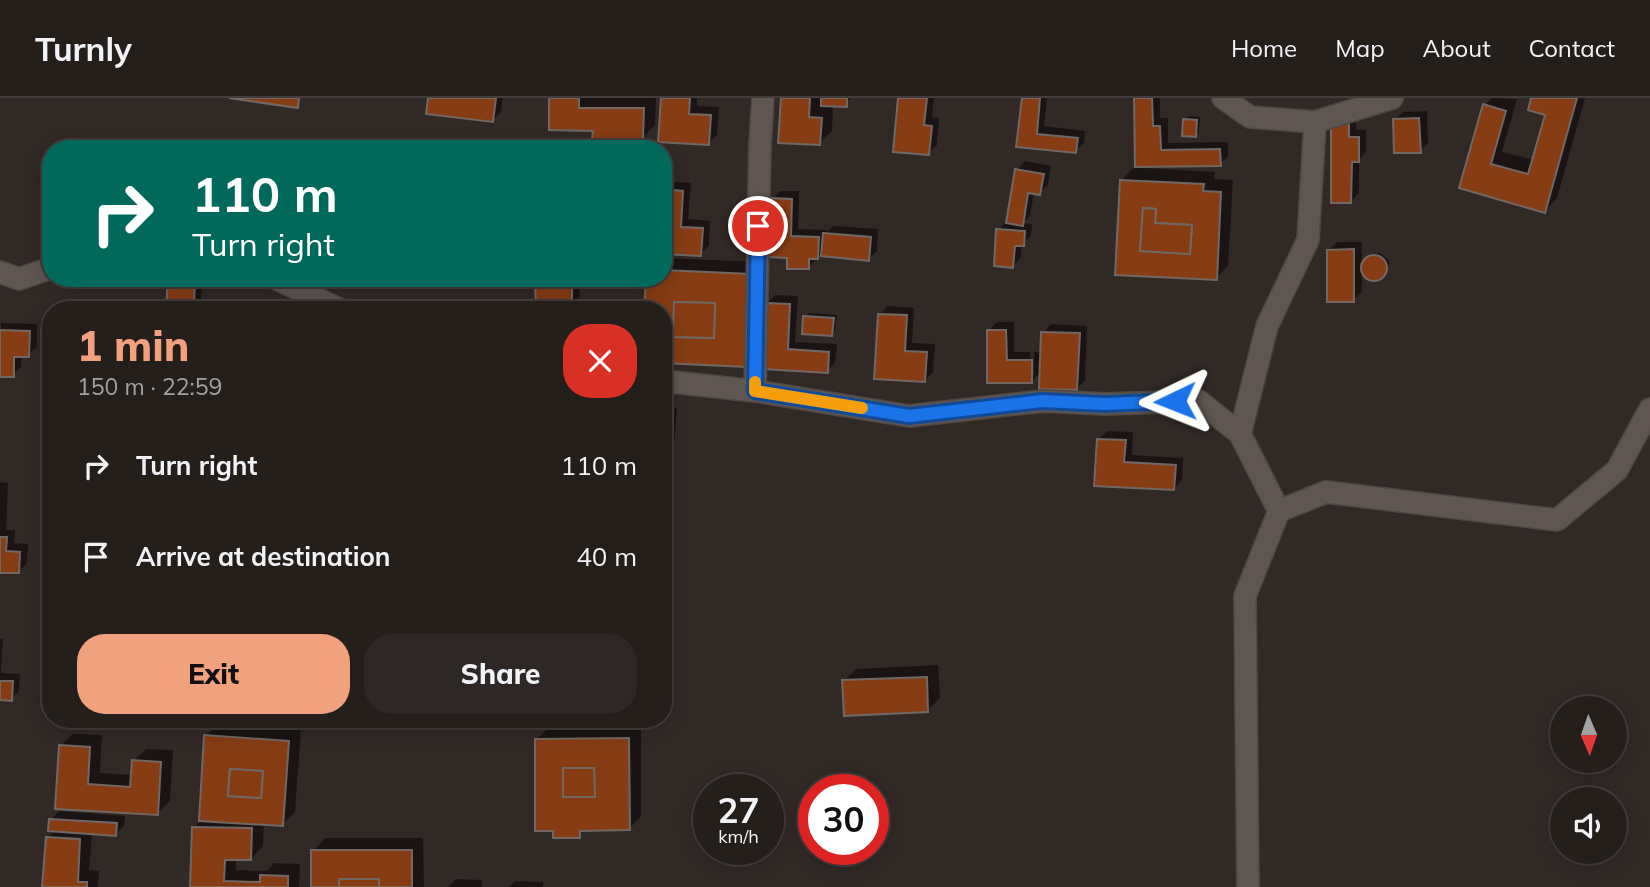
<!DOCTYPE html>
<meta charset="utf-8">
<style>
body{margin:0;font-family:Mulish,sans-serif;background:#2d2725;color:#f1f3f6;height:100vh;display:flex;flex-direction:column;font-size:26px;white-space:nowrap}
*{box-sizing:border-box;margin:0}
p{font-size:23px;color:#a3a2a3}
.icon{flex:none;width:38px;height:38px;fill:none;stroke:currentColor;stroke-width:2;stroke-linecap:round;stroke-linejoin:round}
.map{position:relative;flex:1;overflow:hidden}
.details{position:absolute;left:42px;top:203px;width:630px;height:427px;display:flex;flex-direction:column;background:#251f1c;border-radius:28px;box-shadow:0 4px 18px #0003,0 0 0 2px #423d3b}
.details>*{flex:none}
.guide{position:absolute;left:42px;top:42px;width:630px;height:147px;border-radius:28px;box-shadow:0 4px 18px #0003,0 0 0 2px #423d3b;background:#00695c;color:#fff;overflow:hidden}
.needle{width:46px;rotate:178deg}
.fabs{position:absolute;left:1550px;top:598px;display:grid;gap:14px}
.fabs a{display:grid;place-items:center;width:77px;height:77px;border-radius:50%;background:#251f1c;box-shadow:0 4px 18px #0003,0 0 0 2px #423d3b;font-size:35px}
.speed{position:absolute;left:693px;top:676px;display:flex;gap:14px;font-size:35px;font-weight:700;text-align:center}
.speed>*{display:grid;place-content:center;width:91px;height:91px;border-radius:50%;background:#251f1c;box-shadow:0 4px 18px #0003,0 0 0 2px #423d3b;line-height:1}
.speed small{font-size:18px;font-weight:400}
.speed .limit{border:10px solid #d22;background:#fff;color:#111}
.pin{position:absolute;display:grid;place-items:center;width:60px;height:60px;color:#fff;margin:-30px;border:4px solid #fff;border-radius:50%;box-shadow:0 2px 7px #0007}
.me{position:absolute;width:77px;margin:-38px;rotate:268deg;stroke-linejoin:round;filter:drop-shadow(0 0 5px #0008)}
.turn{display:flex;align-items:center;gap:24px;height:147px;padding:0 35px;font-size:32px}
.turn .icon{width:91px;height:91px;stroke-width:2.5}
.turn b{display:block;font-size:49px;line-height:60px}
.round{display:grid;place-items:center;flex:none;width:74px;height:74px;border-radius:28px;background:#2d2725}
.headline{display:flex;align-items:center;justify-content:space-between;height:119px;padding:0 35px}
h1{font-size:42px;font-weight:800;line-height:52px;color:#f1a17d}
.action{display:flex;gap:14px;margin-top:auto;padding:14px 35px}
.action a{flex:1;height:80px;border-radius:28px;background:#f1a17d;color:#111;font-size:28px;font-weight:800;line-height:80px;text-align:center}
.action a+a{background:#2d2725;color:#f1f3f6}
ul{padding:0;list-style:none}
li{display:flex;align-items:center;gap:21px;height:91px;padding:0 35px}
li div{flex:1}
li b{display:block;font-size:26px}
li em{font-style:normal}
header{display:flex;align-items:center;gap:42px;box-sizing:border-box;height:98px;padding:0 35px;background:#251f1c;border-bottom:2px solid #423d3b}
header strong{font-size:33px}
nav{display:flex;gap:38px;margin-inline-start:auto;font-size:24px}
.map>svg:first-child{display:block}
</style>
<header>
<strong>Turnly</strong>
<nav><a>Home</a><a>Map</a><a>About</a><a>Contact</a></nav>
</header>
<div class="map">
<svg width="1650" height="789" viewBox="0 0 1650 789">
<rect width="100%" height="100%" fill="#312926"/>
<g fill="#0007">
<polygon points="430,0 503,0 501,14 493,22"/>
<polygon points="551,0 656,0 655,27 643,39 594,31"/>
<polygon points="663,0 697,0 697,8 719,9 717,37 709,45"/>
<polygon points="783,0 850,0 846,7 833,7 832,33 819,45"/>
<polygon points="900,0 934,0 932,19 939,20 937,47 928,55"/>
<polygon points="1024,0 1047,0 1044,28 1085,33 1084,45 1075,53 1018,47"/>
<polygon points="1135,0 1160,0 1160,20 1168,20 1168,45 1228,44 1228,58 1220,66 1144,68 1144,70 1215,74 1214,81 1233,82 1228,168 1216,180 1121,82 1134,70 1137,70"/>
<polygon points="1492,0 1517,1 1502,54 1534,62 1547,16 1533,0 1585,0 1557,100 1545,113 1461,89 1485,7"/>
<polygon points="1427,13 1428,45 1420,53 1395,22 1403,14"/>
<polygon points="1356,16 1356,32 1366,32 1366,54 1359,61 1359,95 1351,103 1332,24"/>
<polygon points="1189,18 1200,19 1199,34 1196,37 1185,22"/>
<polygon points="1025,63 1051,68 1048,87 1039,95 1034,95 1030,118 1023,125 1032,126 1031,138 1022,146 1021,159 1013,168 998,132 1006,124 1017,72"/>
<polygon points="665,83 691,85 688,121 710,123 709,148 700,156 663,154"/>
<polygon points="780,93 799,93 798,131 827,132 827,134 833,128 878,131 877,153 868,161 823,153 808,170 789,158 772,101"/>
<polygon points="1337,144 1362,144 1362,169 1373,156 1380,155 1389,162 1389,168 1378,180 1371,181 1365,177 1364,169 1362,169 1362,194 1353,202 1329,152"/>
<polygon points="663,160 761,164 758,254 663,180"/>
<polygon points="170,180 202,180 201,202 205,203 205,207 210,202 267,206 266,212 168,212"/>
<polygon points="543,180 579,180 580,199 571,207 565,207 565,212 537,212 537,186"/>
<polygon points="775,197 798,198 795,244 837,246 835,265 827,273 763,269 767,205"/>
<rect x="270" y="206" width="5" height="6"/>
<polygon points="888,208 914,210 912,245 935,246 933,274 925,282 876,279 880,216"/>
<polygon points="809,215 837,217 835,233 832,236 805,219"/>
<polygon points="997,224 1014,224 1014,254 1030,254 1031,277 1034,277 1034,254 1042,254 1043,235 1051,226 1087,228 1085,282 1077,291 1042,273 1032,283 989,283 989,232"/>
<polygon points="1,225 37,226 37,249 28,257 22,257 21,269 13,277 0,277"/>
<polygon points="663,309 677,310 673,361 665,369"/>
<polygon points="1107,333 1133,334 1132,357 1183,360 1182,382 1174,390 1096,386 1099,341"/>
<polygon points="0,384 8,385 6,432 15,432 14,445 28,446 27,465 19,473 0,473"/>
<polygon points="0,541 3,541 1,575 20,576 19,593 11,601 0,600"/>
<polygon points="938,567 940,600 928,612 844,583 856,571"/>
<polygon points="218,625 301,631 295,714 283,726 264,725 263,748 251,761 236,760 236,772 267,773 274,765 300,766 299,789 192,789 193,730 201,723 206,638"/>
<polygon points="549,629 641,629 641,718 629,731 586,731 579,738 536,642"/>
<polygon points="73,636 102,637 100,675 133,677 134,663 146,651 173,652 170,703 158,715 57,709 60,648"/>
<polygon points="59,713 125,718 124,728 116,736 92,735 89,772 99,773 98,789 44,789 47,740 55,732 51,722"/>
<polygon points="325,740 423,740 424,789 313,789 313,753"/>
<polygon points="456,781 482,782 482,789 448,789"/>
<polygon points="515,783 543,784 543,789 509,789"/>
</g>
<g fill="#873c14" stroke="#716864" stroke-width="2" fill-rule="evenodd">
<polygon points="229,0 299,0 298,10"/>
<polygon points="428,0 496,0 493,24 426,16"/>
<polygon points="549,0 579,0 579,10 644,10 643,41 592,41 593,33 549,32"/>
<polygon points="661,0 690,0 689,16 711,17 709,47 658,44"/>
<polygon points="781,0 810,0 809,19 822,20 820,47 778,45"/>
<polygon points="821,0 847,0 847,9 821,8"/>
<polygon points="898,0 927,0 924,27 932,28 929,57 893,54"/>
<polygon points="1022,0 1040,0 1037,36 1078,40 1076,55 1016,49"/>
<polygon points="1134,0 1152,0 1153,28 1160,28 1161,52 1220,51 1221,68 1135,69"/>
<polygon points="1531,0 1577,0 1545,115 1459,90 1483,6 1506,13 1491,66 1528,76 1545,17 1528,12"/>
<polygon points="1419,20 1421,55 1394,55 1393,21"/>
<polygon points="1183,21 1197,22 1196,39 1182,38"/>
<polygon points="1331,23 1349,24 1349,39 1359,39 1359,64 1352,64 1351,105 1331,105"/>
<polygon points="1015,71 1044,76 1040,97 1028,95 1023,128 1006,125"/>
<path d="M1120 82 1204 86 1203 93 1221 94 1217 182 1115 177ZM1143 110 1156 111 1155 125 1192 127 1190 156 1140 153Z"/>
<polygon points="663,91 683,93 681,129 703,130 701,158 663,156"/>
<polygon points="771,100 792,101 791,138 819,139 818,161 809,161 809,171 787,171 787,160 768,159"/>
<polygon points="1143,110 1156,111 1155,125 1192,127 1190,156 1140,153"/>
<polygon points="996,131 1025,133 1024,148 1015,148 1013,170 994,168"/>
<polygon points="823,135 871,139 869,163 821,158"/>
<polygon points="1354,151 1354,204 1327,204 1327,152"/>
<circle cx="1374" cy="170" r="13"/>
<path d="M663 172 750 176 746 269 663 265V212H644L646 180H663ZM674 204 715 205 714 240 673 239Z"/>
<polygon points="168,180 195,180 194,210 197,212 166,212"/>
<polygon points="535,185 572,185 572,208 557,209 557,212 536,212"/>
<rect x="295" y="204" width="20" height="8"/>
<polygon points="674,204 715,205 714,240 673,239"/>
<polygon points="765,205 790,206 788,251 829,254 828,275 761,271"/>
<polygon points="878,216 907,217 905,253 927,254 925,284 874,281"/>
<polygon points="803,218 834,220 832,238 802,236"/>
<polygon points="0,232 30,233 29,259 14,259 14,279 0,279"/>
<polygon points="987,232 1006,232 1007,262 1032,262 1032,285 987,285"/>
<polygon points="1041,234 1080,235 1077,292 1039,291"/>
<polygon points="663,317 669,317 666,371 663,371"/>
<polygon points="1097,341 1126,342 1124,364 1176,367 1174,392 1094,388"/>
<polygon points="0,439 7,439 6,453 20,454 19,475 0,475"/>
<polygon points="927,579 928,614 844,618 842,582"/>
<polygon points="0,583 13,583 12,603 0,602"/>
<polygon points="311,621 354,621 354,626 311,624"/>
<polygon points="361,621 386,621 387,626 361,627"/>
<path d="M204 637 289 643 283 728 199 723ZM230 671 263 673 261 700 228 698Z"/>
<path d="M629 640 630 732 580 733V740H553V733H535V641ZM563 670H594L595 699H563Z"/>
<polygon points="59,647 90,649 88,686 130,689 132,662 161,664 158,717 55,711"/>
<polygon points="563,670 594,670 595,699 563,699"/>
<polygon points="230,671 263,673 261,700 228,698"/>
<polygon points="49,721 117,725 116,738 48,733"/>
<polygon points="192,729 252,730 251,762 225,762 224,783 260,784 260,777 288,778 288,789 190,789"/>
<polygon points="46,739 80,741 78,784 87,784 87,789 42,789"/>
<polygon points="311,752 412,752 412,789 379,789 379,781 339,781 339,789 311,789"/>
<rect x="339" y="781" width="40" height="8"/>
</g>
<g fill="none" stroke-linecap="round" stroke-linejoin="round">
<defs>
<g id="minor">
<polyline points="1223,0 1250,19 1315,24 1392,0"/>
<polyline points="0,174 19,181 51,170"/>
<polyline points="275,180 341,212"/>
<polyline points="663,283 755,293 909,318 1043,303 1105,306 1199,303 1240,336"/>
<polyline points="755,293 760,46 763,0"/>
<polyline points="1279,413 1240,336 1267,228 1308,142 1315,24"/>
<polyline points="1248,789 1245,498 1279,413 1326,394 1557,422 1617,372 1650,311"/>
</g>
</defs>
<use href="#minor" stroke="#4e4744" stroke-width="24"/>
<use href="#minor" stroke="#5f5652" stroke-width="21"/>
</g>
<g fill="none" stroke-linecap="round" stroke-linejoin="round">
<defs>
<polyline id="route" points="758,128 755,293 909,318 1042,303 1105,306 1175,303"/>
</defs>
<use href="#route" stroke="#114b97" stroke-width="18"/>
<use href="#route" stroke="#1a73e8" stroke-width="12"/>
<polyline stroke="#f59e0b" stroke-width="12" points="755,284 755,293 862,310"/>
</g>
</svg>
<div class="fabs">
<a><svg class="needle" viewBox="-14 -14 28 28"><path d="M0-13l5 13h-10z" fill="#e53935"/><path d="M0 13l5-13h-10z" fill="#a3a2a3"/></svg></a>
<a><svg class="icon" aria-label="sound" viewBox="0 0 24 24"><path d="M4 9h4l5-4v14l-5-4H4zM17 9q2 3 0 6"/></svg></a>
</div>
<div class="speed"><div>27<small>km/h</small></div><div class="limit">30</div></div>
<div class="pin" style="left:758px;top:128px;background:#d93025"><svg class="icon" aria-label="arrive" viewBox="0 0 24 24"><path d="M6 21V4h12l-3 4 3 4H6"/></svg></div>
<svg class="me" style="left:1175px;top:303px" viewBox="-20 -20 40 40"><path d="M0-17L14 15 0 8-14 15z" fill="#1a73e8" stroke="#fff" stroke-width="4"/></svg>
<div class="guide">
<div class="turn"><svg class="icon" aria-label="right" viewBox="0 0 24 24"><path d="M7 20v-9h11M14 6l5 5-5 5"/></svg><div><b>110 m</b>Turn right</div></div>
</div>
<section class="details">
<div class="headline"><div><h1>1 min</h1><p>150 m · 22:59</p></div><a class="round" style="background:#d93025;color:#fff"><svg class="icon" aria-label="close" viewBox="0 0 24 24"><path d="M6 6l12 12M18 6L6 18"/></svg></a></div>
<ul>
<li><svg class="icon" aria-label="right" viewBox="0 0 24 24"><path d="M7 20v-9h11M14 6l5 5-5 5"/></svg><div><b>Turn right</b></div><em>110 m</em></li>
<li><svg class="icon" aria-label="arrive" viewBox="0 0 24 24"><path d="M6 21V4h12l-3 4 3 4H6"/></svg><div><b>Arrive at destination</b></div><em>40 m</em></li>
</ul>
<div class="action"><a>Exit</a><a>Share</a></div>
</section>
</div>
